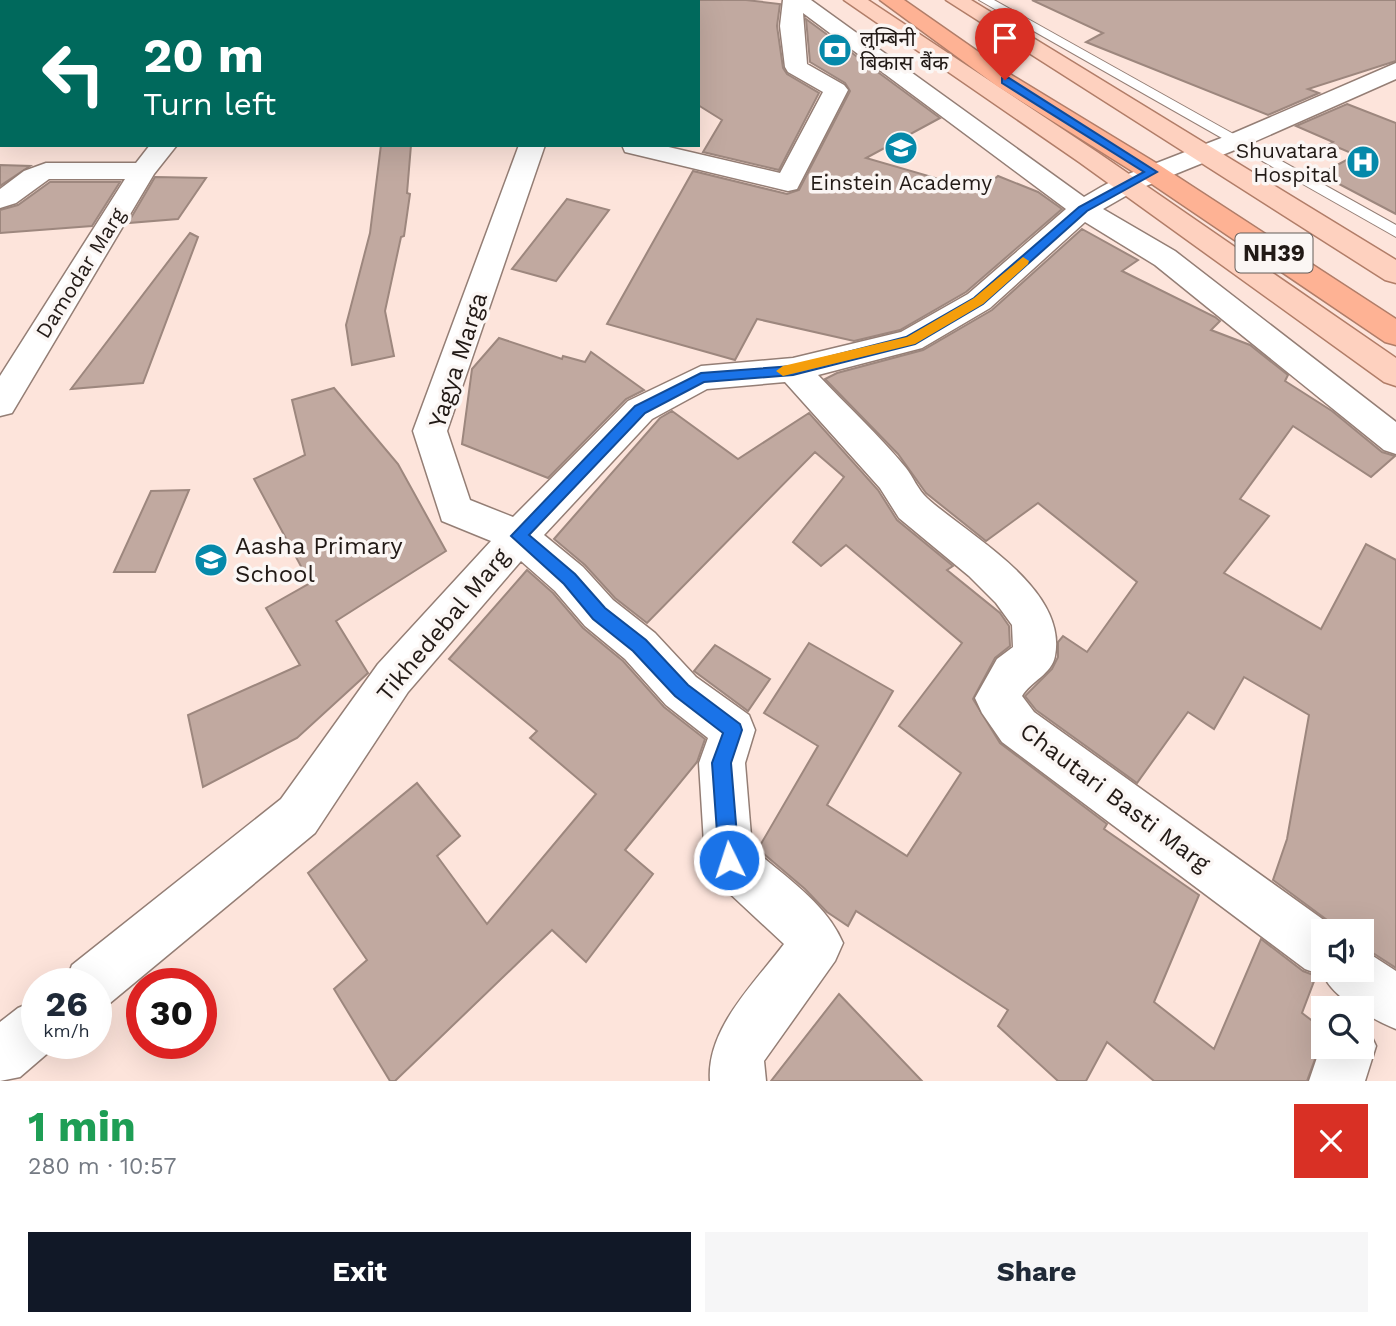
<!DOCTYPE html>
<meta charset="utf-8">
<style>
body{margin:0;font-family:"Work Sans","Noto Sans Devanagari",sans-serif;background:#f6f6f7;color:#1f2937;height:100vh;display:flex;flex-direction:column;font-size:26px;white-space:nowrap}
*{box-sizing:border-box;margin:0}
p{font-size:23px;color:#747a83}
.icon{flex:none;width:38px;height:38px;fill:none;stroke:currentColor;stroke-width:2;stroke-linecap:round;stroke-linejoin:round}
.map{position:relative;height:1081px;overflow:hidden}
.side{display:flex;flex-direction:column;background:#fff;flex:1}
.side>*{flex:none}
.guide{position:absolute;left:0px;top:0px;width:700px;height:147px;box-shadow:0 7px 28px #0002;background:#00695c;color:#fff;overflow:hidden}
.tools{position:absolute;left:1311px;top:919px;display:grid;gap:14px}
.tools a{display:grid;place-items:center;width:63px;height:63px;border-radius:0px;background:#fff;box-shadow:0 7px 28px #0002;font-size:35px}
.speed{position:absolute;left:21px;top:968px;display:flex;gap:14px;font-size:35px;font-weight:700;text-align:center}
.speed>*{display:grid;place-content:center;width:91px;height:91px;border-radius:50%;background:#fff;box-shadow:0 7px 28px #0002;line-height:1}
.speed small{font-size:18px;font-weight:400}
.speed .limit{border:10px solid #d22;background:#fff;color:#111}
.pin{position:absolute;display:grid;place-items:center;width:60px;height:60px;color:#fff;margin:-72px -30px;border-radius:50% 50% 50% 0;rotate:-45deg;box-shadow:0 0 7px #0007}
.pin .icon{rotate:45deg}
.me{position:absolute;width:77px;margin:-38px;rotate:356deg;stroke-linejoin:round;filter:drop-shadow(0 0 5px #0008)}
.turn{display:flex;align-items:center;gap:24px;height:147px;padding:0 28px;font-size:32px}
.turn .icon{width:91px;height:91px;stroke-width:2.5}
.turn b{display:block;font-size:49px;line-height:60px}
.round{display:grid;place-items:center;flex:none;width:74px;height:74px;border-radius:0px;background:#f6f6f7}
.headline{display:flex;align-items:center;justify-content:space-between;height:119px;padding:0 28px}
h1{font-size:42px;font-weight:700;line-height:52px;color:#1e9e55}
.primary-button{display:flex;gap:14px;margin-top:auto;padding:14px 28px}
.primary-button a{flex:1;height:80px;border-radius:0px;background:#111827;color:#fff;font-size:28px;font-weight:700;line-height:80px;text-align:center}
.primary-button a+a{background:#f6f6f7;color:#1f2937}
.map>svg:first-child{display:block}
</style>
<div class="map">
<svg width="1396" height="1081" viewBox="0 0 1396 1081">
<rect width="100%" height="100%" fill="#fde4db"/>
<g fill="#c1a9a0" stroke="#9d877e" stroke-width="2">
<polygon points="698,0 746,0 780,4 777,26 783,68 787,74 819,93 779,170 703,152 722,120 698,105"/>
<polygon points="1032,0 1396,0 1396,61 1308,89 1319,93 1268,115 1086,42 1103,33"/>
<polygon points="806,19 940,118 866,158 980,191 998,176 1038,192 1062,209 966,292 900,330 854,341 757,319 735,360 607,324 693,171 787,194 799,190 850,91 845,83 810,62"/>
<polygon points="1347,104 1396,123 1396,214 1320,174 1356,155 1330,144 1333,142 1296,126"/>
<polygon points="381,145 411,145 407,193 410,194 404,236 401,237 385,311 394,356 352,365 346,325 370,233"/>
<polygon points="0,165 30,166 0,186"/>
<polygon points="155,177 206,178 178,219 128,223"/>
<polygon points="50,182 120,182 92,226 0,233 0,210 18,205"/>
<polygon points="567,199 609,210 556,281 512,269"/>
<polygon points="1082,229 1138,260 1122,271 1215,317 1220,321 1211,330 1250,345 1288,375 1285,381 1332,411 1382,452 1395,456 1371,477 1293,426 1240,499 1269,516 1224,573 1321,629 1366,544 1396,560 1396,968 1362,946 1362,931 1342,931 1273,880 1287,839 1309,715 1244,677 1214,729 1188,712 1137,783 1036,710 1025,696 1052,669 1058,657 1058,642 1063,636 1087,652 1137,582 1038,503 986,541 926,493 898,454 825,379 837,373 923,350 992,310"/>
<polygon points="190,233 198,237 143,383 71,389"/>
<polygon points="499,338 562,359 563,356 585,362 591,352 644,390 626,399 548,478 462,444 472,369"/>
<polygon points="334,388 398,464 446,551 336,621 368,673 297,738 203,787 188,715 300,665 266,608 310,583 254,479 305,455 292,400"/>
<polygon points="672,411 738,459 809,413 878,490 897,520 953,566 947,570 1000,613 1009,626 1010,646 995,658 973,699 1000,743 1107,824 1104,829 1199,895 1154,1002 1214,1049 1261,939 1303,971 1316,976 1302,1013 1323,1029 1323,1037 1307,1081 1154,1081 1107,1042 1086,1081 1058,1081 998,1026 1008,1010 856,911 848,926 827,912 805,889 758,849 818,746 764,713 809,643 893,691 827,805 907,856 961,773 899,726 962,643 846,545 821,566 793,542 844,477 815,452 647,623 615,598 585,565 554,539 660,418"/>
<polygon points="189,490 155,572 114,572 151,491"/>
<polygon points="527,570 553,593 583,628 623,661 664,707 705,739 697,762 625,850 653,874 586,962 552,930 395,1081 390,1081 334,989 367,960 308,873 417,783 460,836 437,856 487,924 596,794 530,738 537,731 449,659"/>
<polygon points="715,645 770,679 748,711 694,671"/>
<polygon points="839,994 922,1081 771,1081"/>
</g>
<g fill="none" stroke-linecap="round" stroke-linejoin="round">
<defs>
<polygon id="lane" points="979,0 994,0 1396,225 1396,237"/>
<g id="street">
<polygon points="254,0 274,0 253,2"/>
<rect x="568" y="0" width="20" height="2"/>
<path d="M783 0H811L1084 197C1101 188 1117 174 1136 178L1140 184 1136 190 1103 209 1175 251 1396 422V454L1384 450 1155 265 1085 222 990 308 922 348 818 375C847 406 879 435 906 468 913 477 918 490 927 498 969 536 1068 588 1055 656 1052 674 1031 681 1022 696L1034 712 1339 931H1323V970H1362V949L1396 971V1029C1374 1020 1333 998 1324 976L1305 969 1002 742 982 713 975 698 997 659 1013 647 1012 625 996 603 969 576 899 518 880 488 785 382 707 389 652 419 544 535 583 567 613 600 655 633 696 677 749 715 755 730 745 763 752 848C784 876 826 903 843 943L835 961 764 1061 766 1081H710C706 1029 754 984 784 944L712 877 705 860 699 763 708 738 666 705 625 659 585 626 555 591 521 561 408 692 315 833 110 1003 96 1008V984H65L72 965 281 799 378 664 491 541 442 521 413 431 519 145H545L447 431 470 500 513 517 628 401 701 366 793 358 901 332 968 294 1066 209 803 13 807 64 844 85 848 90 797 189 788 191 625 152 622 145H660L780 173 823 92 788 72 785 67 780 26Z"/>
<polygon points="150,145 177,145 154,174 12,413 0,416 0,376 125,179 49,179 16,203 0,208 0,189 24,171 46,163 136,163"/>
<polygon points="37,1000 37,1043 58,1043 56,1046 20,1077 0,1081 0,1022 18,1008"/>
<polygon points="1362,1024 1367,1027 1376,1046 1365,1081 1309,1081 1323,1040 1323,1046 1362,1046"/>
</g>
<polygon id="secondary" points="1396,63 1396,79 1247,145 1136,190 1127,192 1118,190 1114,184 1118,178 1229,135"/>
<g id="primary">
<polygon points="844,0 868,0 1097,152 1396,358 1396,386 1384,382 1079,162"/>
<polygon points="946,0 971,0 1396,260 1396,283 1385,280"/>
</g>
<polygon id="highway" points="880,0 904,0 1013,76 1161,166 1396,319 1396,345 1385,342 1143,178 997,86"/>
</defs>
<use href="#lane" stroke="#947e75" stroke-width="2"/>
<use href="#street" stroke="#947e75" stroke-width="3"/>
<use href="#secondary" stroke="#947e75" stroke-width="3"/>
<use href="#primary" stroke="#b17d68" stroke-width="3"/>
<use href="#highway" stroke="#b17d68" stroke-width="3"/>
<use href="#lane" fill="#fff" fill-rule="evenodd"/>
<use href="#street" fill="#fff" fill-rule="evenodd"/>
<use href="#secondary" fill="#fff" fill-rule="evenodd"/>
<use href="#primary" fill="#fed1bf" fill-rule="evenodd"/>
<use href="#highway" fill="#feb294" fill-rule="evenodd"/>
</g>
<polygon fill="#1a73e8" stroke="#114b97" stroke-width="2" points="1002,78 1009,78 1157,172 1087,211 983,304 915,344 793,375 704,382 645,413 529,535 575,574 605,608 646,640 688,685 740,724 742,730 731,763 739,860 736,867 729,870 722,867 719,860 712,763 723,733 675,696 633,651 593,619 564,584 511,536 635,406 701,373 793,366 906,337 974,298 1079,207 1144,172 1002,83"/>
<polygon fill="#f59e0b" points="1023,257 1029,261 1028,264 983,304 915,344 783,376 776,371 783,366 907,337 974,298"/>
<defs>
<symbol id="bank-disc" viewBox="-11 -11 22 22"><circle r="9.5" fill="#0589aa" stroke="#fbf6f4"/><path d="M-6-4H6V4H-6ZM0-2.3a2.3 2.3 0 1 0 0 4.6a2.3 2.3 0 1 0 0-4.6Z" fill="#fff"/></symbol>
<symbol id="university-disc" viewBox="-11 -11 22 22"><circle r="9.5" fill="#0589aa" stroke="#fbf6f4"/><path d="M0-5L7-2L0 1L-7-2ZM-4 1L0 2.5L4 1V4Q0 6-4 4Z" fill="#fff"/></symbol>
<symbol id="hospital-disc" viewBox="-11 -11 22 22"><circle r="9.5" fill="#0589aa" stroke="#fbf6f4"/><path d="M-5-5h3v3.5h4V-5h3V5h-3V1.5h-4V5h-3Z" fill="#fff"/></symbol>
<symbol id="school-disc" viewBox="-11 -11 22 22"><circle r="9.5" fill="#0589aa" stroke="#fbf6f4"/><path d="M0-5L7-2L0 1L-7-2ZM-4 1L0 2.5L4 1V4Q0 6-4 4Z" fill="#fff"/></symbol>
</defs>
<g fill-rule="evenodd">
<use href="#bank-disc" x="816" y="31" width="38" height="38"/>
<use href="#university-disc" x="882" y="129" width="38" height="38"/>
<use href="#hospital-disc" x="1344" y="143" width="38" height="38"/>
<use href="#school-disc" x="192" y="541" width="38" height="38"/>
</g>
<g text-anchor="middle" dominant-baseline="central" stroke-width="7" stroke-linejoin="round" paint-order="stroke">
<g font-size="21" fill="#221a16" stroke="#fbf6f4" text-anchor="start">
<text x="860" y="38">लुम्बिनी<tspan x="860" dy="24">बिकास बैंक</tspan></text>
<text x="1338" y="150" text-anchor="end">Shuvatara<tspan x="1338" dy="24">Hospital</tspan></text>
<text x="901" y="182" text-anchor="middle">Einstein Academy</text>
</g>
<g font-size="21" fill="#221a16" stroke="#fbf6f4">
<text transform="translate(80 273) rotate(-58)">Damodar Marg</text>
</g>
<rect fill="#fbf6f4" stroke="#635c59" stroke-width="2" x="1235.5" y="233.5" width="77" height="39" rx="5"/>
<g font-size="23" font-weight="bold" fill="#221a16">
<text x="1274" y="253">NH39</text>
</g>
<g font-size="24" fill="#221a16" stroke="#fbf6f4">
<text transform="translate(458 360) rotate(-72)">Yagya Marga</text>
<text transform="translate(443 625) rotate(-50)">Tikhedebal Marg</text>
<text transform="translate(1115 797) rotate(37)">Chautari Basti Marg</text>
</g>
<g font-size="24" fill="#221a16" stroke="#fbf6f4" text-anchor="start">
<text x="235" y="546">Aasha Primary<tspan x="235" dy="28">School</tspan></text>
</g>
</g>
</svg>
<div class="tools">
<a><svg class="icon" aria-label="sound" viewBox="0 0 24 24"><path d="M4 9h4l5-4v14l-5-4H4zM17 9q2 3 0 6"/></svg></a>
<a><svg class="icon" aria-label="search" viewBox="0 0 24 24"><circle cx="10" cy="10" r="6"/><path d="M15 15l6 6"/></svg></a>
</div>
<div class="speed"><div>26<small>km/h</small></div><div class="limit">30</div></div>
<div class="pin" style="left:1005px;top:80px;background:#d93025"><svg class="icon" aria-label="arrive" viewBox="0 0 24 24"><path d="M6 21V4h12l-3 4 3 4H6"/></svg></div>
<svg class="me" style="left:729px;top:860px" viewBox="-20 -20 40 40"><circle r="17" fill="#1a73e8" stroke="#fff" stroke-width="3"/><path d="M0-11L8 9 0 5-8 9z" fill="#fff"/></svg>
<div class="guide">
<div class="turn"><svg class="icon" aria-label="left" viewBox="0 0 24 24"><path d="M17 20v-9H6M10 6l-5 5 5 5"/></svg><div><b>20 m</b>Turn left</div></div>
</div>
</div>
<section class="side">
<div class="headline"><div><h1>1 min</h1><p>280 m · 10:57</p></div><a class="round" style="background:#d93025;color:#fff"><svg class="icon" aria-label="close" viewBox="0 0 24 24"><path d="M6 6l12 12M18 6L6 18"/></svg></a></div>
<div class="primary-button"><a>Exit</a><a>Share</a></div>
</section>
